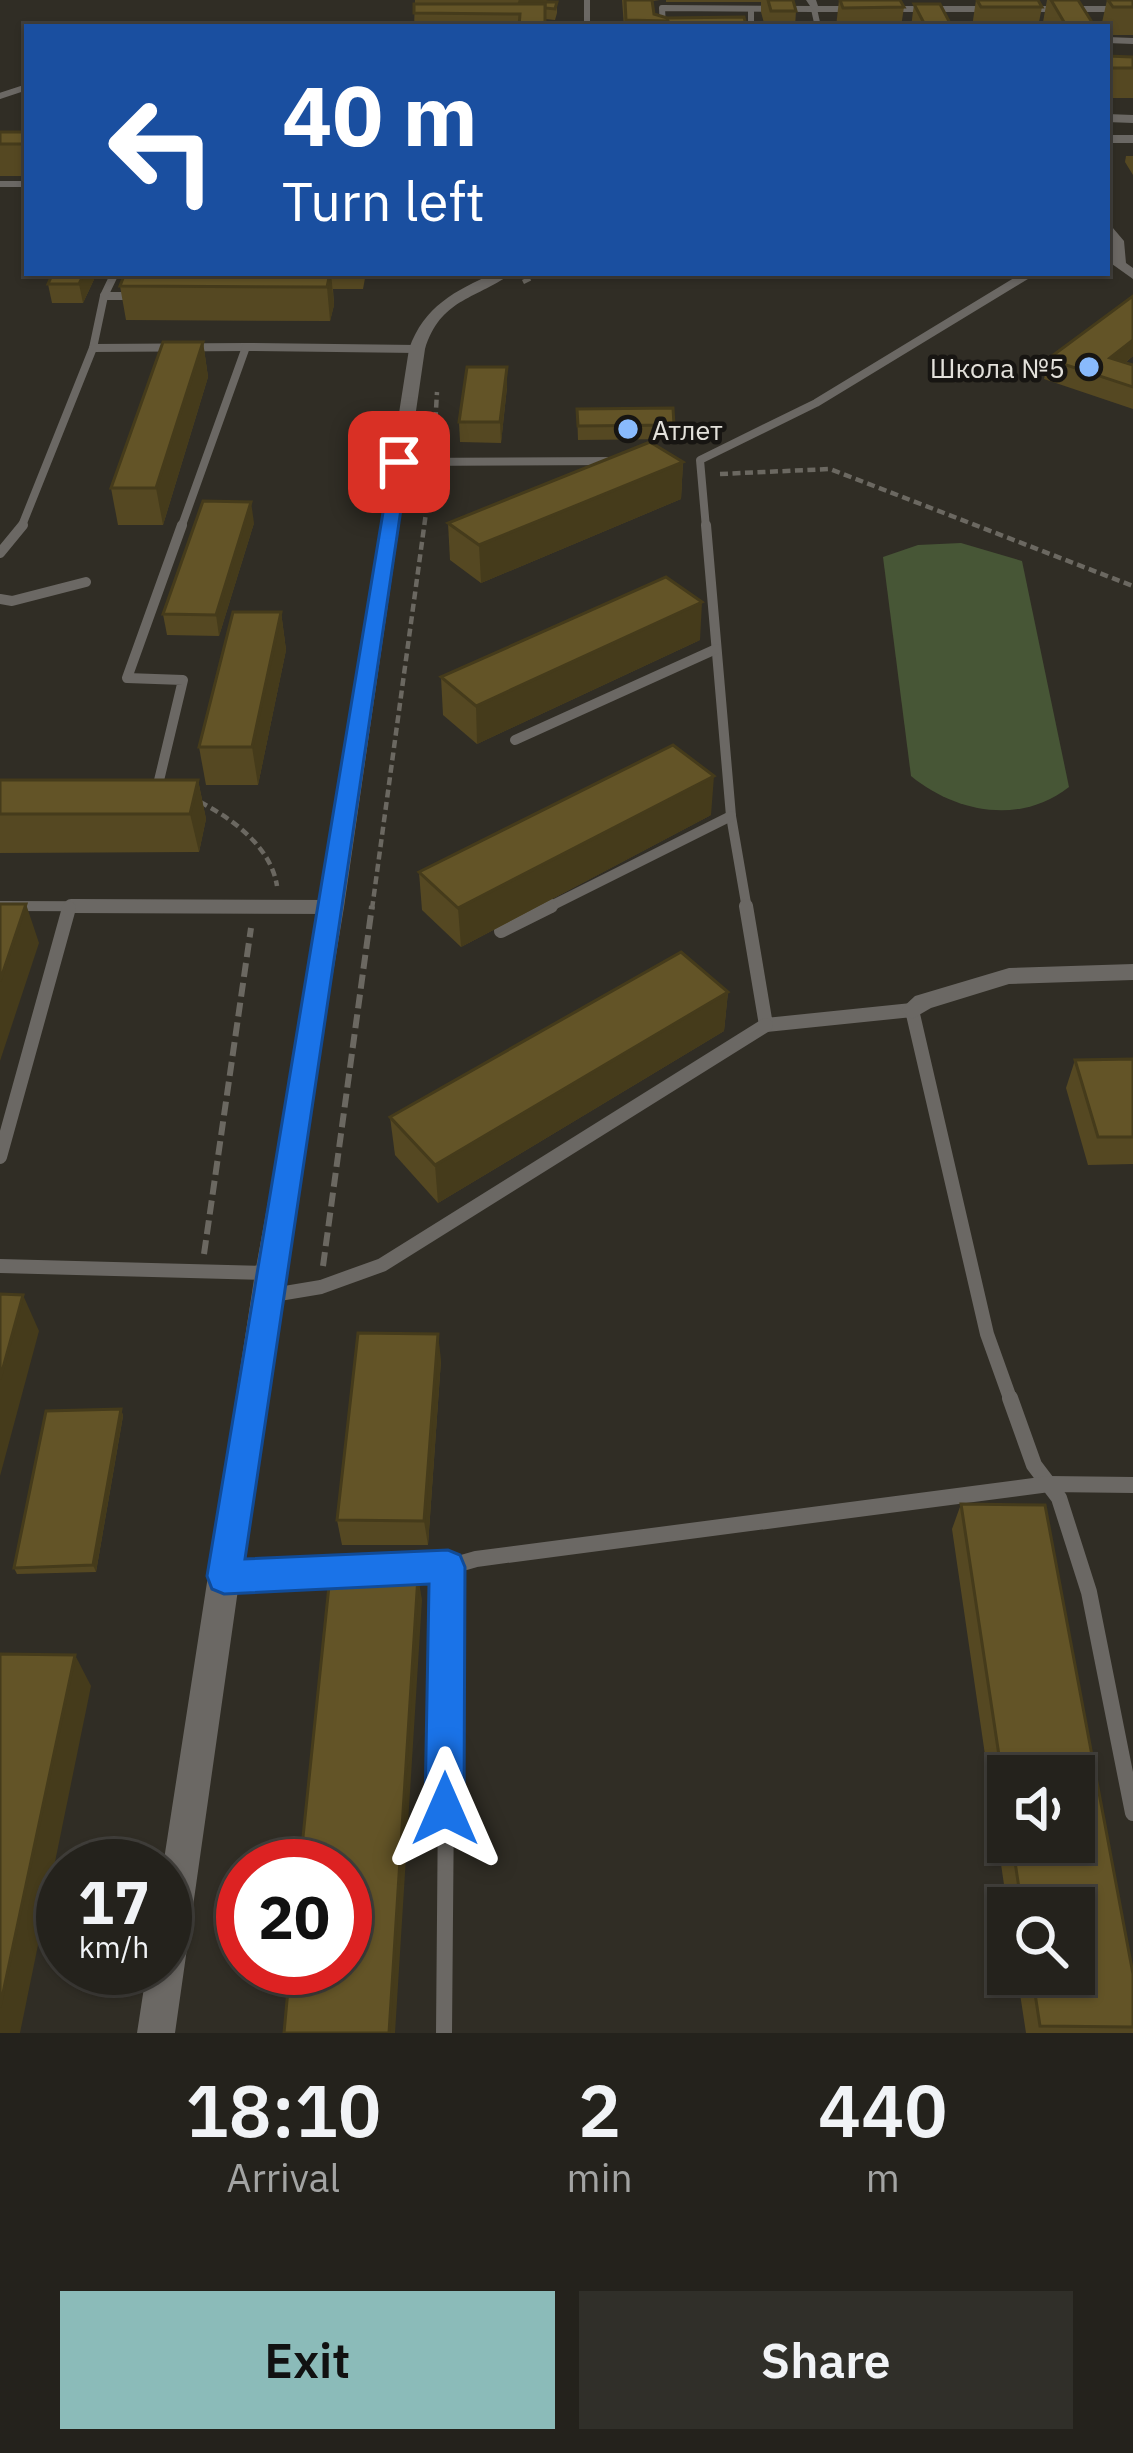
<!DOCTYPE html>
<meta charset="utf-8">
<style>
body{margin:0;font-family:"IBM Plex Sans",sans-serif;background:#302f29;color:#f1f3f6;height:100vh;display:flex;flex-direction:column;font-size:45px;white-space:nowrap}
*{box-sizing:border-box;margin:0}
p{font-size:39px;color:#a3a4a3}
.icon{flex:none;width:66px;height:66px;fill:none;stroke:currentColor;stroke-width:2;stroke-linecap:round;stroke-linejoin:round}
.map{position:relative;height:2033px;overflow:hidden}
.side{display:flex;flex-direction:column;background:#24221c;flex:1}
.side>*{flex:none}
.banner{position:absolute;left:24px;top:24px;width:1086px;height:252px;border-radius:0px;box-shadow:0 3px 9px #0004,0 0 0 3px #413f3b;background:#1a4fa0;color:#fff;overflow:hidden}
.fabs{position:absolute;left:987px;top:1755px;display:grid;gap:24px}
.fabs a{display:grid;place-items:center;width:108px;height:108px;border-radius:0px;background:#24221c;box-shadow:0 3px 9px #0004,0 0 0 3px #413f3b;font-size:60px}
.speed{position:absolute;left:36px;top:1839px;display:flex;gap:24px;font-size:60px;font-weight:700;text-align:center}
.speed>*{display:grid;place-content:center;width:156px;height:156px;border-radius:50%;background:#24221c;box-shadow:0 3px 9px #0004,0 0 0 3px #413f3b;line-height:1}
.speed small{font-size:30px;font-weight:400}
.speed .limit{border:18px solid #d22;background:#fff;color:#111}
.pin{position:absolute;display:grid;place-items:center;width:102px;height:102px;color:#fff;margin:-51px;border-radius:24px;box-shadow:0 6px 18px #0006}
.me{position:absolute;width:132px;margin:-66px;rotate:0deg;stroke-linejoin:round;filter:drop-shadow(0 0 9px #0008)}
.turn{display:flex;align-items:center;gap:42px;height:252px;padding:0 60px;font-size:54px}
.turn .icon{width:156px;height:156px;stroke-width:2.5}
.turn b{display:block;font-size:84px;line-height:102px}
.eta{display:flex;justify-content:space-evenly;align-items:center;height:204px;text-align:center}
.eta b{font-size:72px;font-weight:600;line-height:84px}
.action{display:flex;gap:24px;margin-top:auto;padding:24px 60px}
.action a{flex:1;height:138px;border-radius:0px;background:#8bbbb9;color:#111;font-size:48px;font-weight:600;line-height:138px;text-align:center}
.action a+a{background:#302f29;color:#f1f3f6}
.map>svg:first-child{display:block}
</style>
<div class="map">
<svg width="1133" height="2033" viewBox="0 0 1133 2033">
<rect width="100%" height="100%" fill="#302d25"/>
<path fill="#475636" d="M961 543 1022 561 1069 787C1021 825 956 813 911 776L883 557 918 545Z"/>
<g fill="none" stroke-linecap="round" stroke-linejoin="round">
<g stroke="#6b6861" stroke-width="4.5" stroke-dasharray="8 4.5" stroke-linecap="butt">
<polyline points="523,282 541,273"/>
<polyline points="434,445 437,392"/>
<polyline points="720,474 830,469 1133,586"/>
<path d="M200 802C233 819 271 847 277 886"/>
<polyline points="372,909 431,476"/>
</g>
<g stroke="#6b6861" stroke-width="6" stroke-dasharray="14 6" stroke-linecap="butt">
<polyline points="204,1254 251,928"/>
<polyline points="323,1266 372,906"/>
</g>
<g stroke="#6b6864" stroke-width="6">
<polyline points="751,9 751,27"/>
<polyline points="581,27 587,24 587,0"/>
<polyline points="663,27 662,8 814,9 818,27"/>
<polyline points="1107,40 1133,41"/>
<polyline points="0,96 27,87"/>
<polyline points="0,184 27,184"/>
</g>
<g stroke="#6b6864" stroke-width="8">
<polyline points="104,296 133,296"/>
<polyline points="93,348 104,296 115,273"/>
<polyline points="399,462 619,461"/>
<polyline points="21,528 93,348 246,347"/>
<polyline points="181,528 246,347 417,349"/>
<polyline points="706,528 700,460 816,403 1030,273"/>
</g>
<g stroke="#6b6864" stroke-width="10">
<polyline points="706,525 731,816 747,909"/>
<polyline points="0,553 23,525"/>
<polyline points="0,599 12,601 86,582"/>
<polyline points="515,740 716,649"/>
<polyline points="156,793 183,680 127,678 182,525"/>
<polyline points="0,906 333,907"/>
<polyline points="545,909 731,816"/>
</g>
<g stroke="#6b6864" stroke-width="14">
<polyline points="71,906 333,907"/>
<polyline points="746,906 766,1025 912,1010 987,1334 1011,1401"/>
<polyline points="501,931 551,906"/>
<polyline points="0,1157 69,908"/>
<polyline points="0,1266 269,1273"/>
<polyline points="267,1296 321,1287 382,1265 766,1025"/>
</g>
<g stroke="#6b6864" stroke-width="16">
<polyline points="1010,1398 1034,1465 1059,1498 1089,1592 1133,1813"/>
<polyline points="227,1576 448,1567"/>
<polyline points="444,2033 448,1567 476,1559 1049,1484 1133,1485"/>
</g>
<g fill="#6b6864" fill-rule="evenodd">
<polygon points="806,0 816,0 818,6 1133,6 1133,12 814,12"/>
<polygon points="1107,114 1133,115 1133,123 1107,122"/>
<rect x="1107" y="135" width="26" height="8"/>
<polygon points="1107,221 1124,241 1126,263 1133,268 1133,279 1112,264"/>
<path d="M494 273H512C475 300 441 298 425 349L344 907 283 1273 175 2033H137L147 1968H165L163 1866 255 1273 322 907 409 349C424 306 455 291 494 273Z"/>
<polygon points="1133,964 1133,980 1009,984 931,1008 912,1019 900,1010 915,996 1009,968"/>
</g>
</g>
<g fill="#554822" fill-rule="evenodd">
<polygon points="415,0 547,0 546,1 557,2 557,13 555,20 545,19 545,27 414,27"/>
<polygon points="622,0 660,0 652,1 654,14 667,18 746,25 746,27 624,27"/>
<polygon points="666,0 793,0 796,11 795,27 756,27 757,23 764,23 761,12 761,2 666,2"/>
<polygon points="839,0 904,7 901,27 836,27"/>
<polygon points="976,0 1038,0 1042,7 1038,27 972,27"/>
<polygon points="1047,0 1078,0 1095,27 1045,27 1043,22"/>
<polygon points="1107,0 1133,0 1133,35 1107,35 1107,27 1101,27"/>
<polygon points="914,4 952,27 911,27"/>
<polygon points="1107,56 1133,57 1133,98 1107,98"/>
<rect x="0" y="132" width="27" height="44"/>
<polygon points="1126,156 1133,156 1133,175 1125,162"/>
<polygon points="97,273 83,303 52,303 48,284"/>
<polygon points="125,273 366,273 363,289 333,289 334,305 330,321 126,320 120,286"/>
<polygon points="1133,296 1133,356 1125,363 1133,365 1133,409 1044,379 1048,359"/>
<polygon points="203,342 208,377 163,525 118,525 111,488"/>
<polygon points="507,387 501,443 460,442 459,422"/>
<polygon points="577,409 674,425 674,439 578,440"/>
<polygon points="683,462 681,499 481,583 450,560 448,523"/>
<polygon points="254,523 219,636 167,635 163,614"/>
<polygon points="281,612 286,650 258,785 206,785 199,747"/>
<polygon points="700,640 477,744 443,715 441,677"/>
<polygon points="0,780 198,780 206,819 199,852 0,853"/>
<polygon points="711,815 461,947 422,910 419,872"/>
<polygon points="728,992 724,1031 438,1203 395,1155 390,1117"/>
<polygon points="1133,1059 1133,1164 1088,1165 1066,1088 1075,1060"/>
<polygon points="441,1360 428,1545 342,1545 337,1520"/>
<polygon points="121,1409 123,1416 96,1572 17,1574 14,1568"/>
<path d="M961 1504 1133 1974V2033H1026L1017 1974H1074V1908H1008V1912L952 1529ZM1008 1776 1074 1842H1008Z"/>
</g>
<g fill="#453b1b">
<polygon points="84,273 97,273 83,303 79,284"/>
<polygon points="331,273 334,305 330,321 327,287"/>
<polygon points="1133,340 1133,356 1105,378 1110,358"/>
<polygon points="203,342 208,377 163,525 156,488"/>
<polygon points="507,367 507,387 501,443 500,422"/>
<polygon points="683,462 681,499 481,583 479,545"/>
<polygon points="251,502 254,523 219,636 216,615"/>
<polygon points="702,602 700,640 477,744 476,706"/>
<polygon points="281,612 286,650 258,785 252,747"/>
<polygon points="714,776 711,815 461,947 458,908"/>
<polygon points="198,780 206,819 199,852 190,814"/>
<polygon points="26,904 39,943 0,1061 0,981"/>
<polygon points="728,992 724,1031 438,1203 435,1165"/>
<polygon points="23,1295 39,1331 0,1476 0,1379"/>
<polygon points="438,1334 441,1360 428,1545 424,1521"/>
<polygon points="121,1409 123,1416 96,1572 93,1565"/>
<polygon points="418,1576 422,1600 395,2033 389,2033"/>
<polygon points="75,1655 91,1686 20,2033 0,2033 0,2007"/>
</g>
<g fill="#635427" stroke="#453b1b" stroke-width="3">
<polygon points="625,0 652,0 654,14 667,18 744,17 746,25 670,26 668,21 626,20"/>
<polygon points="768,0 793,0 796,11 771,11"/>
<polygon points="840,0 900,0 904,7 843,8"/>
<polygon points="977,0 1038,0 1042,7 981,7"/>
<polygon points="1051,0 1078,0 1095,27 1067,27"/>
<polygon points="1108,0 1133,0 1133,7 1113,7"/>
<polygon points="520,1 557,2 555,9 545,8 545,4 519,4"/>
<polygon points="414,4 545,4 545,27 519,27 520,14 414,13"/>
<polygon points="914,4 940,4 952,27 926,27"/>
<polygon points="757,23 781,23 782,27 757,27"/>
<polygon points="1107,56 1133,57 1133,68 1107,68"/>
<rect x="0" y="132" width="27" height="12"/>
<polygon points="53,273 84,273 79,284 48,284"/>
<polygon points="125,273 330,273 327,287 120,286"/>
<polygon points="1133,296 1133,340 1110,358 1133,365 1133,387 1048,359"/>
<polygon points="163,342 203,342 156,488 111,488"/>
<polygon points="467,367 507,367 500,422 459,422"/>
<polygon points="673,408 674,425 578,426 577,409"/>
<polygon points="650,442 683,462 479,545 448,523"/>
<polygon points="203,501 251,502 216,615 163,614"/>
<polygon points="666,577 702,602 476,706 441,677"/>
<polygon points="233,612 281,612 252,747 199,747"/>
<polygon points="673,745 714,776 458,908 419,872"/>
<polygon points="0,780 198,780 190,814 0,814"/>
<polygon points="0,904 26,904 0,981"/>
<polygon points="681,952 728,992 435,1165 390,1117"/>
<polygon points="1133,1059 1133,1137 1098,1137 1075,1060"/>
<polygon points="0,1294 23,1295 0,1379"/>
<polygon points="358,1333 438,1334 424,1521 337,1520"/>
<polygon points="121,1409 93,1565 14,1568 46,1411"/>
<polygon points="961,1504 1045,1505 1133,1974 1133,2027 1040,2026 1032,1974 1074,1974 1074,1908 1022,1908 1012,1842 1074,1842 1074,1776 1008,1776 1008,1815"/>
<polygon points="330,1576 418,1576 389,2033 284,2033 290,1968 345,1968 345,1866 300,1866"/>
<polygon points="0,1654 75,1655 0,2007"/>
</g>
<polygon fill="#1a73e8" stroke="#114b97" stroke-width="3" points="392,458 408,462 245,1559 448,1550 460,1555 465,1567 464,1809 458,1823 445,1828 431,1823 425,1809 429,1584 224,1594 212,1589 207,1576"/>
<g fill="#89bafc" stroke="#171512" stroke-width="4.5">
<circle cx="1089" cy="367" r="12"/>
<circle cx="628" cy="429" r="12"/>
</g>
<g text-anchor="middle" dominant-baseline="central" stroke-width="9" stroke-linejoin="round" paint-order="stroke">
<g font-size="27" fill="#e3e1db" stroke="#171512" text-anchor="end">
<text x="1065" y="367">Школа №5</text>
<text x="652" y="429" text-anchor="start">Атлет</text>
</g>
</g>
</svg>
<div class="fabs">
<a><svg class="icon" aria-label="sound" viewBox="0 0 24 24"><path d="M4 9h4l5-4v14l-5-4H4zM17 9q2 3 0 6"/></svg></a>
<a><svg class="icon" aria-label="search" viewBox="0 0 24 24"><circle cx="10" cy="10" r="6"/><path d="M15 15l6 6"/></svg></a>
</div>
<div class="speed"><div>17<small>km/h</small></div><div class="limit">20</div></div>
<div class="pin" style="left:399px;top:462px;background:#d93025"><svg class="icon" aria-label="arrive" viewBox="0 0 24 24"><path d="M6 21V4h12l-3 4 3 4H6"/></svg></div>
<svg class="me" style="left:445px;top:1809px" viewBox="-20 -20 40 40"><path d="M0-17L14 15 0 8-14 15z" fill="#1a73e8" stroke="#fff" stroke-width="4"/></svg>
<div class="banner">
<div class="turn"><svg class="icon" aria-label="left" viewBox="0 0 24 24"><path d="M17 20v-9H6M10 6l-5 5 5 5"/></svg><div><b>40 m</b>Turn left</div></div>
</div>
</div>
<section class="side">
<div class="eta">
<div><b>18:10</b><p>Arrival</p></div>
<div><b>2</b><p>min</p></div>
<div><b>440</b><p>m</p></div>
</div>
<div class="action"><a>Exit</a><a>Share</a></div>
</section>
